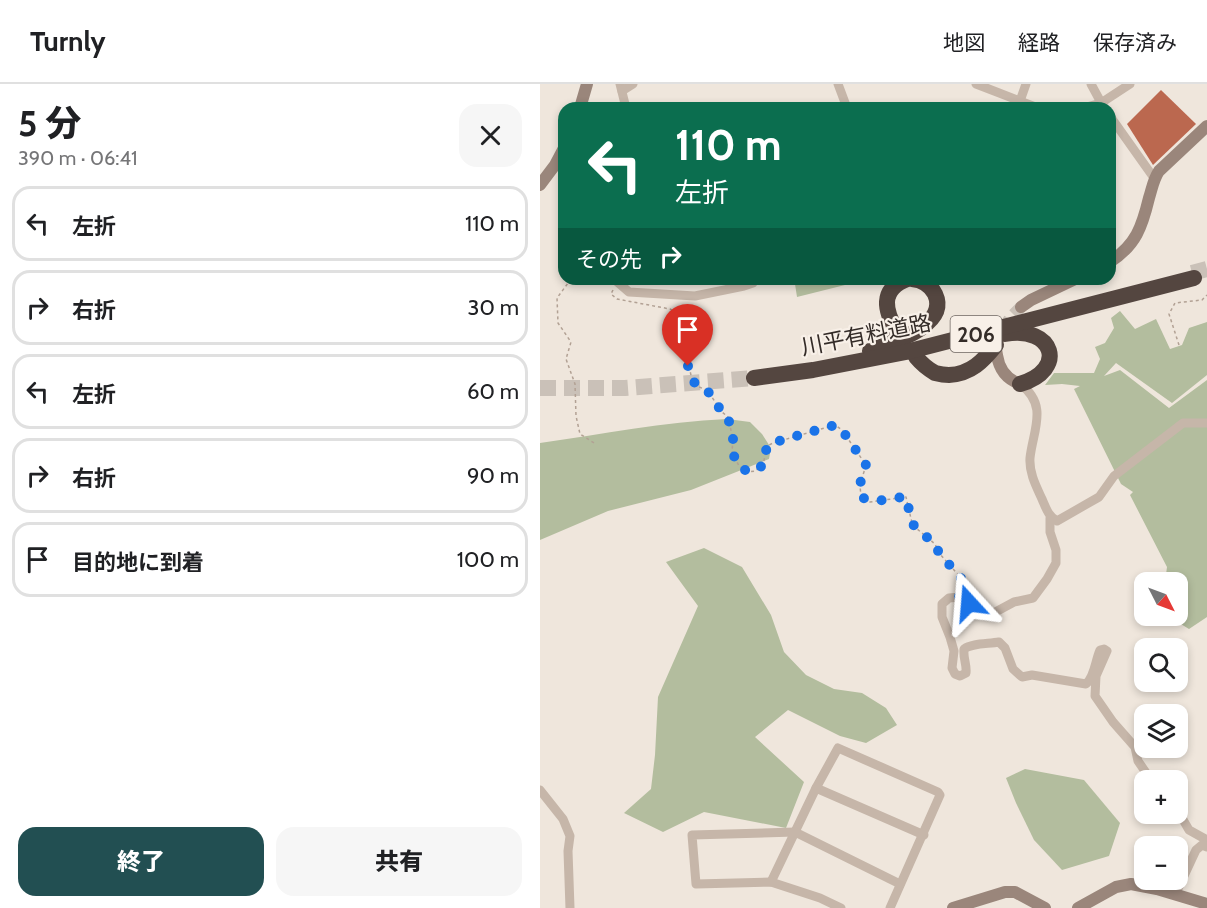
<!DOCTYPE html>
<html lang="ja">
<meta charset="utf-8">
<style>
body{margin:0;font-family:Cabin,"Noto Sans JP",sans-serif;background:#f6f6f6;color:#202124;height:100vh;display:flex;flex-direction:column;font-size:22px;white-space:nowrap}
*{box-sizing:border-box;margin:0}
p{font-size:20px;color:#757577}
.icon{flex:none;width:33px;height:33px;fill:none;stroke:currentColor;stroke-width:2;stroke-linecap:round;stroke-linejoin:round}
.map{position:relative;flex:1;overflow:hidden}
.panel{display:flex;flex-direction:column;background:#fff;width:540px}
.panel>*{flex:none}
.guide{position:absolute;left:18px;top:18px;width:558px;height:183px;border-radius:18px;box-shadow:0 3px 9px #0003;background:#0b6e4f;color:#fff;overflow:hidden}
.needle{width:39px;rotate:132deg}
.tools{position:absolute;left:594px;top:488px;display:grid;gap:12px}
.tools a{display:grid;place-items:center;width:54px;height:54px;border-radius:12px;background:#fff;box-shadow:0 3px 9px #0003;font-size:30px}
.pin{position:absolute;display:grid;place-items:center;width:51px;height:51px;color:#fff;margin:-62px -26px;border-radius:50% 50% 50% 0;rotate:-45deg;box-shadow:0 0 6px #0007}
.pin .icon{rotate:45deg}
.me{position:absolute;width:66px;margin:-33px;rotate:341deg;stroke-linejoin:round;filter:drop-shadow(0 0 4px #0008)}
.turn{display:flex;align-items:center;gap:21px;height:126px;padding:0 18px;font-size:27px}
.turn .icon{width:78px;height:78px;stroke-width:2.5}
.turn b{display:block;font-size:42px;line-height:51px}
.then{display:flex;align-items:center;height:57px;padding:0 18px;background:#0003;gap:12px;font-size:22px}
.round{display:grid;place-items:center;flex:none;width:63px;height:63px;border-radius:18px;background:#f6f6f6}
.headline{display:flex;align-items:center;justify-content:space-between;height:102px;padding:0 18px}
h1{font-size:36px;font-weight:800;line-height:45px}
.action{display:flex;gap:12px;margin-top:auto;padding:12px 18px}
.action a{flex:1;height:69px;border-radius:18px;background:#224f52;color:#fff;font-size:24px;font-weight:800;line-height:69px;text-align:center}
.action a+a{background:#f6f6f6;color:#202124}
ul{padding:0;list-style:none}
li{display:flex;align-items:center;gap:18px;height:75px;margin:0 12px 9px;padding:0 6px;border:3px solid #e0e0e0;border-radius:18px}
li div{flex:1}
li b{display:block;font-size:22px}
li em{font-style:normal}
header{display:flex;align-items:center;gap:36px;box-sizing:border-box;height:84px;padding:0 30px;background:#fff;border-bottom:2px solid #e0e0e0}
header strong{font-size:28px}
nav{display:flex;gap:33px;margin-inline-start:auto;font-size:21px}
main{display:flex;flex:1;min-height:0}
.map>svg:first-child{display:block}
</style>
<header>
<strong>Turnly</strong>
<nav><a>地図</a><a>経路</a><a>保存済み</a></nav>
</header>
<main>
<section class="panel">
<div class="headline"><div><h1>5 分</h1><p>390 m · 06:41</p></div><a class="round"><svg class="icon" aria-label="close" viewBox="0 0 24 24"><path d="M6 6l12 12M18 6L6 18"/></svg></a></div>
<ul>
<li><svg class="icon" aria-label="left" viewBox="0 0 24 24"><path d="M17 20v-9H6M10 6l-5 5 5 5"/></svg><div><b>左折</b></div><em>110 m</em></li>
<li><svg class="icon" aria-label="right" viewBox="0 0 24 24"><path d="M7 20v-9h11M14 6l5 5-5 5"/></svg><div><b>右折</b></div><em>30 m</em></li>
<li><svg class="icon" aria-label="left" viewBox="0 0 24 24"><path d="M17 20v-9H6M10 6l-5 5 5 5"/></svg><div><b>左折</b></div><em>60 m</em></li>
<li><svg class="icon" aria-label="right" viewBox="0 0 24 24"><path d="M7 20v-9h11M14 6l5 5-5 5"/></svg><div><b>右折</b></div><em>90 m</em></li>
<li><svg class="icon" aria-label="arrive" viewBox="0 0 24 24"><path d="M6 21V4h12l-3 4 3 4H6"/></svg><div><b>目的地に到着</b></div><em>100 m</em></li>
</ul>
<div class="action"><a>終了</a><a>共有</a></div>
</section>
<div class="map">
<svg width="667" height="824" viewBox="0 0 667 824">
<rect width="100%" height="100%" fill="#efe6dc"/>
<g fill="#b3bd9e">
<polygon points="287,195 329,195 257,213 255,200"/>
<polygon points="580,227 595,245 616,235 630,265 642,261 649,244 667,238 667,291 632,319 576,279 564,292 580,286 629,324 667,296 667,533 649,545 626,531 638,531 638,498 625,498 627,483 590,411 593,408 581,400 534,305 540,302 522,300 505,301 514,289 554,289 560,275 555,263 565,259 574,244 571,234"/>
<path d="M187 335 210 338 222 350 231 364 229 375 151 406 68 427 0 456V359C63 350 123 338 187 335Z"/>
<polygon points="164,464 202,483 231,531 244,568 266,591 294,605 322,609 346,624 357,641 326,659 300,652 248,626 215,653 264,698 246,744 164,728 123,748 84,729 111,705 115,671 118,613 158,522 126,478"/>
<polygon points="485,685 544,696 580,739 569,772 522,786 494,756 476,719 466,694"/>
</g>
<polygon fill="#bb684f" points="621,6 656,40 613,81 587,40"/>
<g fill="none" stroke-linecap="round" stroke-linejoin="round">
<polyline stroke="#cac1b8" stroke-width="12" stroke-dasharray="12 6" stroke-linecap="butt" points="463,245 470,234 481,223"/>
<g stroke="#cac1b8" stroke-width="16" stroke-dasharray="16 8" stroke-linecap="butt">
<polyline points="652,189 667,185"/>
<polyline points="0,304 85,304 214,294"/>
</g>
<g stroke="#b2a194" stroke-width="1.5" stroke-dasharray="3 3" stroke-linecap="butt">
<polyline points="31,195 17,214 18,239 31,258 26,275 35,300 36,332 40,350 54,359"/>
<path d="M73 206 71 210 77 215 130 225 143 232 147 245 149 282 152 296 159 303 167 306 182 328 188 333 193 355 192 368 199 382 208 388 215 387 223 381 227 362 233 359 295 341 302 346 326 381C323 393 316 404 324 416L330 418 366 413 372 439 376 444 395 460 399 469 421 494 420 504"/>
<polyline points="639,261 629,230 635,219 662,216 667,211"/>
</g>
<g stroke="#c6b6a9" stroke-width="9">
<polyline points="80,0 86,24"/>
<polyline points="298,0 307,24"/>
<polyline points="436,0 498,24"/>
<polyline points="551,0 564,24"/>
<polyline points="82,7 93,0"/>
<polyline points="480,17 486,0"/>
<polyline points="543,24 561,19 590,0"/>
<polyline points="570,32 614,94"/>
<polyline points="74,195 89,208 155,212 204,202 213,199 215,195"/>
<path d="M480 300C509 321 493 346 490 374 489 389 496 402 502 415 506 424 508 432 517 437L559 413 574 392 643 339H667"/>
<path d="M510 434V448L516 466V479L507 495 493 514 474 518 448 532H444L429 519 420 513 409 514 402 520V533L410 553 414 567 412 584 415 590 420 592 426 589C427 580 423 575 424 565 432 559 448 560 459 558L465 564 473 585 482 593 492 591 546 600C555 592 555 577 560 566L564 565 567 567 556 592 555 612 573 638 595 663 598 677 611 696"/>
<polyline points="276,704 384,751"/>
<polyline points="0,706 23,735 30,752 28,767 30,824"/>
<polyline points="638,727 649,746 667,756"/>
<polyline points="231,798 276,704 298,664 398,708 400,711 350,824"/>
<polyline points="635,811 656,766 662,761 667,763"/>
<polyline points="301,824 280,814 231,798 156,800 152,751 255,748 360,800"/>
</g>
<g stroke="#9a867b" stroke-width="12">
<polyline points="40,24 47,0"/>
<polyline points="0,101 15,81 24,64"/>
<path d="M570 178C596 161 602 143 609 114 612 105 613 96 619 87L667 42"/>
<polyline points="481,223 491,216 535,195"/>
<path d="M458 256C455 262 456 265 457 271 459 285 466 295 480 300"/>
<polyline points="413,824 465,808 475,808 505,824"/>
<polyline points="538,824 576,803 591,800 617,805 667,820"/>
</g>
<g stroke="#544640" stroke-width="16">
<path d="M357 248C345 227 339 206 367 195"/>
<path d="M465 250C514 241 528 286 480 300"/>
<path d="M330 267C350 259 410 242 395 210 390 200 382 196 372 195"/>
<path d="M376 273C381 279 388 285 395 289 399 290 404 291 409 291 431 290 443 277 456 261"/>
<polyline points="214,294 273,286 366,268 654,194"/>
</g>
</g>
<g fill="none" stroke-linecap="round" stroke-linejoin="round">
<path stroke="#1a73e8" stroke-width="10" stroke-dasharray="0 18" d="M148 282 152 296 159 303 167 306 182 328 188 333 193 355 192 368 199 382 208 388 215 387 223 381 227 362 232 359 295 341 302 346 326 381C324 387 322 393 320 400 315 427 350 413 366 413L372 439 376 444 395 460 399 469 421 494 419 513 429 519"/>
</g>
<g text-anchor="middle" dominant-baseline="central" stroke-width="4.5" stroke-linejoin="round" paint-order="stroke">
<rect fill="#f8f0e8" stroke="#6f6762" stroke-width="1.5" x="410.5" y="232" width="51" height="36" rx="4.5"/>
<g font-size="21" font-weight="bold" fill="#342c28">
<text x="436" y="250">206</text>
</g>
<g font-size="22" fill="#342c28" stroke="#f8f0e8">
<text transform="translate(326 251) rotate(-11)">川平有料道路</text>
</g>
</g>
</svg>
<div class="tools">
<a><svg class="needle" viewBox="-14 -14 28 28"><path d="M0-13l5 13h-10z" fill="#e53935"/><path d="M0 13l5-13h-10z" fill="#757577"/></svg></a>
<a><svg class="icon" aria-label="search" viewBox="0 0 24 24"><circle cx="10" cy="10" r="6"/><path d="M15 15l6 6"/></svg></a>
<a><svg class="icon" aria-label="layers" viewBox="0 0 24 24"><path d="M12 4l9 5-9 5-9-5zM3 14l9 5 9-5"/></svg></a>
<a>+</a>
<a>−</a>
</div>
<div class="pin" style="left:148px;top:282px;background:#d93025"><svg class="icon" aria-label="arrive" viewBox="0 0 24 24"><path d="M6 21V4h12l-3 4 3 4H6"/></svg></div>
<svg class="me" style="left:429px;top:519px" viewBox="-20 -20 40 40"><path d="M0-17L14 15 0 8-14 15z" fill="#1a73e8" stroke="#fff" stroke-width="4"/></svg>
<div class="guide">
<div class="turn"><svg class="icon" aria-label="left" viewBox="0 0 24 24"><path d="M17 20v-9H6M10 6l-5 5 5 5"/></svg><div><b>110 m</b>左折</div></div>
<div class="then">その先<svg class="icon" aria-label="right" viewBox="0 0 24 24"><path d="M7 20v-9h11M14 6l5 5-5 5"/></svg></div>
</div>
</div>
</main>
